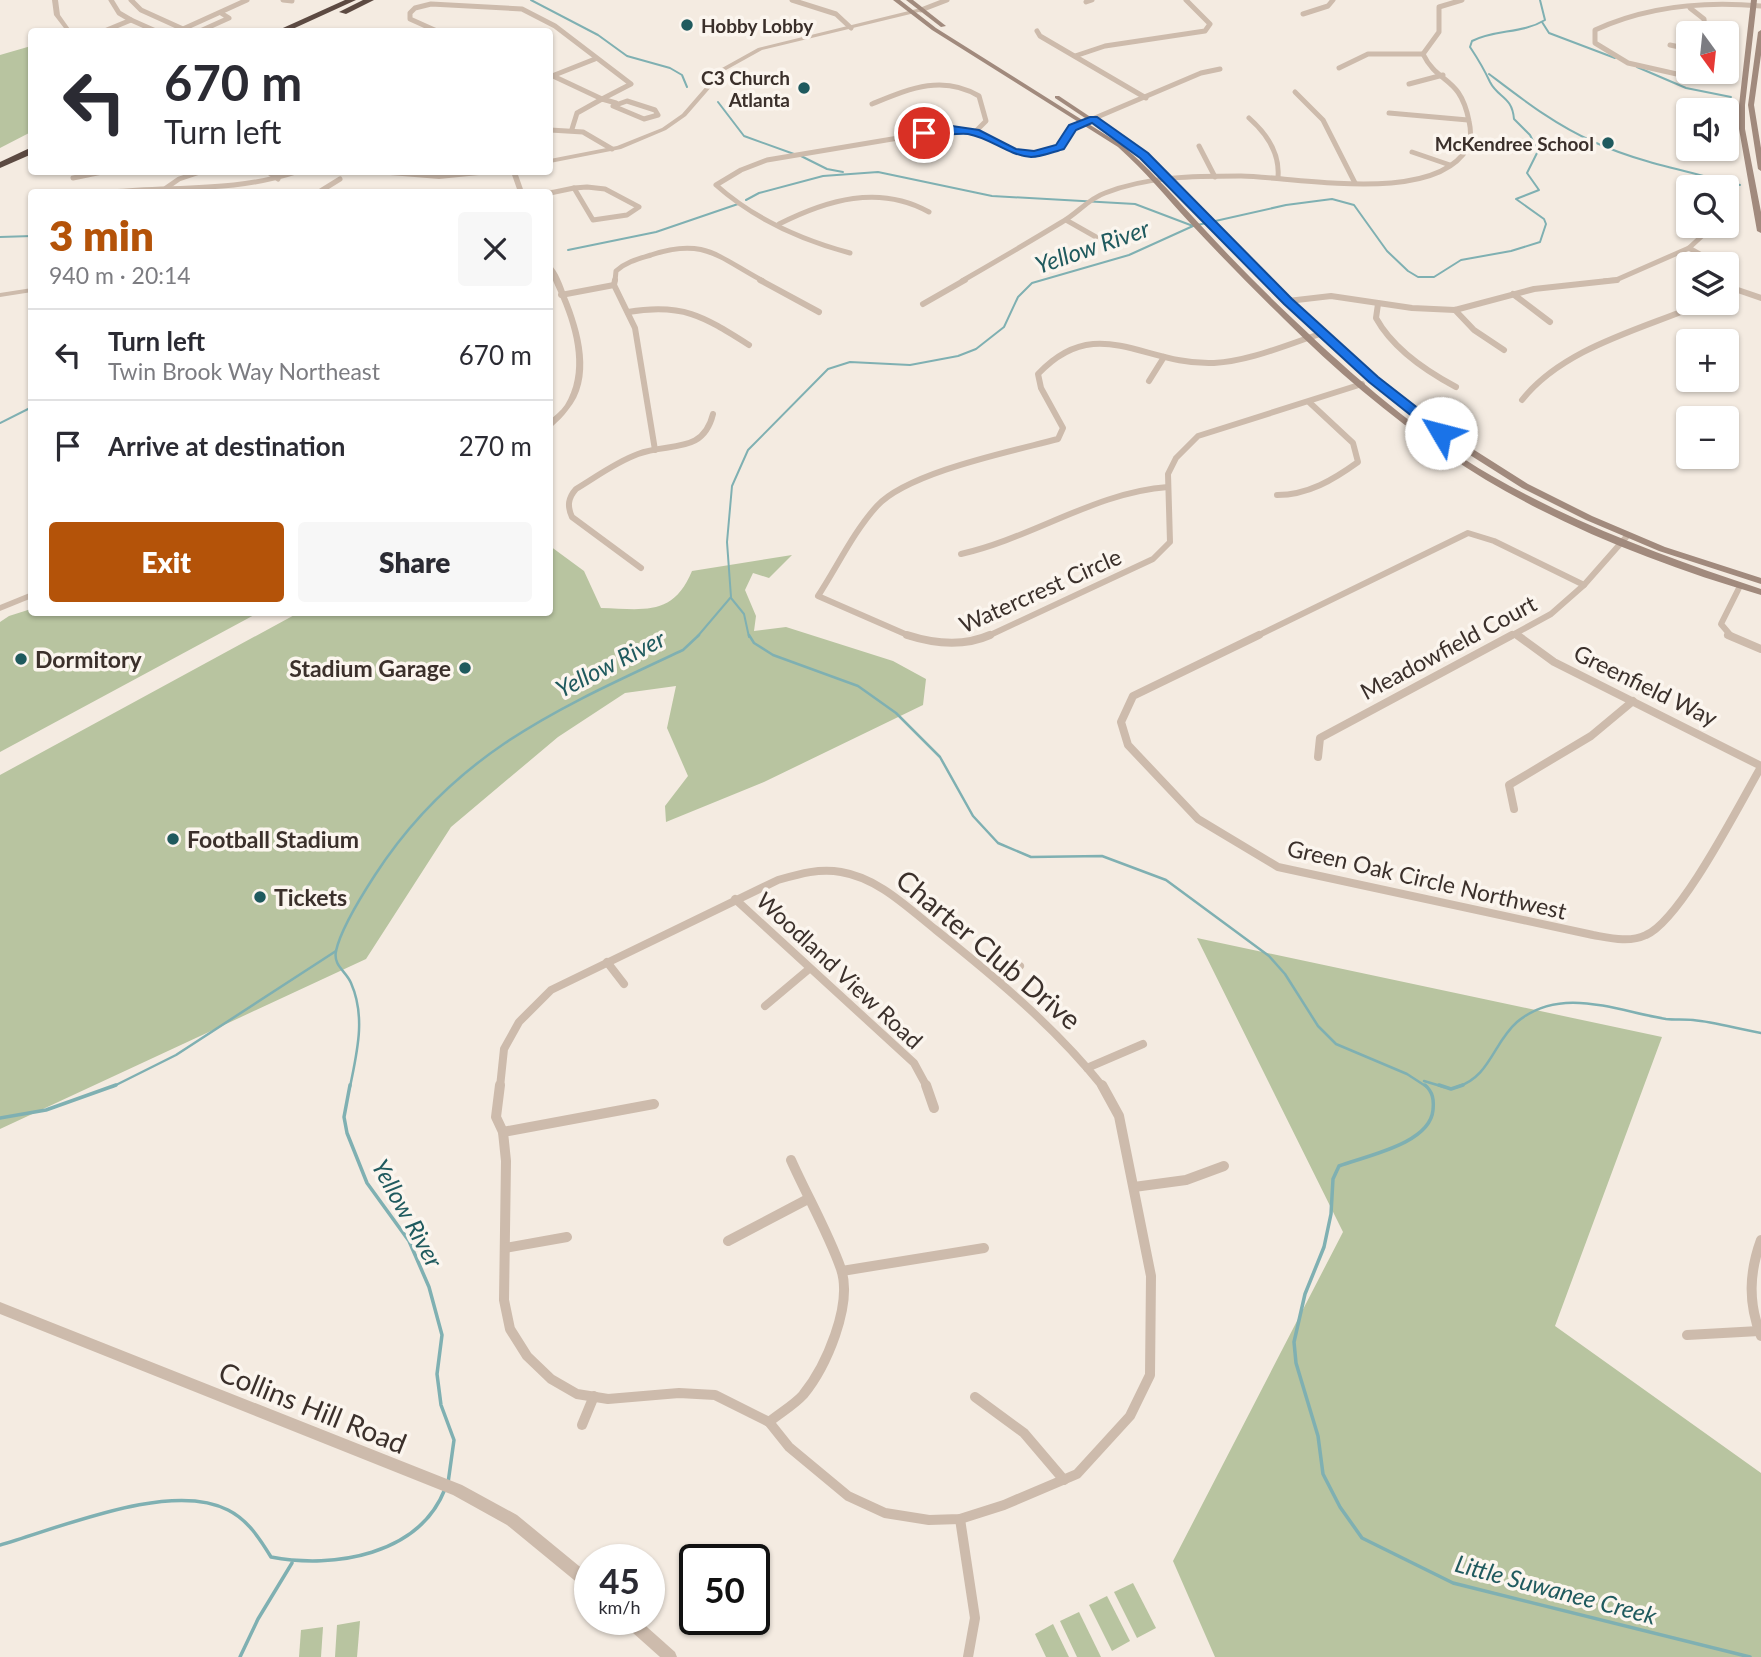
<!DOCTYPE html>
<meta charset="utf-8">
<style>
body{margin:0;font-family:Lato,sans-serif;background:#f7f7f7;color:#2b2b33;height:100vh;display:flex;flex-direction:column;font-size:26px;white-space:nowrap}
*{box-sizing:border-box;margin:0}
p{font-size:23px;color:#7c7c81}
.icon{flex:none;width:38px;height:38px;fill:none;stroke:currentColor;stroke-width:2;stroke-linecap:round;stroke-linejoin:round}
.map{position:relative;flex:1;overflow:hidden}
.panel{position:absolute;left:28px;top:189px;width:525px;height:427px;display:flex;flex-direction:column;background:#fff;border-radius:7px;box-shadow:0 2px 5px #0004}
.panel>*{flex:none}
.guide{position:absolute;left:28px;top:28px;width:525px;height:147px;border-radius:7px;box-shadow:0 2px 5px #0004;background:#fff;color:#2b2b33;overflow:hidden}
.needle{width:46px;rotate:165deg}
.fabs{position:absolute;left:1676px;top:21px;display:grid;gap:14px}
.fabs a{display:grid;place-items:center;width:63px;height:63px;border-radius:7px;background:#fff;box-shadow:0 2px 5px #0004;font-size:35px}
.speed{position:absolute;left:574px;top:1544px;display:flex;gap:14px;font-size:35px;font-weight:700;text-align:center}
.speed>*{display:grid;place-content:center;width:91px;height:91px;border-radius:50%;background:#fff;box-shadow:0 2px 5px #0004;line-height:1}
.speed small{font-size:18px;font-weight:400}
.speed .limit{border:4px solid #111;border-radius:10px;background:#fff;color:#111}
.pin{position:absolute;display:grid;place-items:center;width:60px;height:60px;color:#fff;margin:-30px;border:4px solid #fff;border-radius:50%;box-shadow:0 2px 7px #0007}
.me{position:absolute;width:77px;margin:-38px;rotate:307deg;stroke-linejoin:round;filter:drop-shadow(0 0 5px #0008)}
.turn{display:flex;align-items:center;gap:24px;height:147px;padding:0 21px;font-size:32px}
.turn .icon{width:91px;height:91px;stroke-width:2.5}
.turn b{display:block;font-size:49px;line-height:60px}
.round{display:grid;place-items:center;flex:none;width:74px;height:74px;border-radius:7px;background:#f7f7f7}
.summary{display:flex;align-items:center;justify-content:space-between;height:119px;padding:0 21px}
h1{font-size:42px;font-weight:800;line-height:52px;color:#b45309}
.cta{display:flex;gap:14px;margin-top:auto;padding:14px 21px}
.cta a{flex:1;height:80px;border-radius:7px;background:#b45309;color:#fff;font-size:28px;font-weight:800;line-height:80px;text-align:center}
.cta a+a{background:#f7f7f7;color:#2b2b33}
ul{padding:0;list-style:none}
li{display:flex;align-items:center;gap:21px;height:91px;padding:0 21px;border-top:2px solid #e1e1e2}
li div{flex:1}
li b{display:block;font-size:26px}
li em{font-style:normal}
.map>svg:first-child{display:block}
</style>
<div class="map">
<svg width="1761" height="1657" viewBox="0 0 1761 1657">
<rect width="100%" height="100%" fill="#f4ebe1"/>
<g fill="#b8c4a0">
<polygon points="31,46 31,132 0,148 0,55"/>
<path d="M550 546 584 571 601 608C643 609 673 617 692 571L792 555 769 578 753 573 745 590 756 616 754 631 786 627 893 661 926 679 923 705 764 782 666 822 665 806 688 776 667 728 676 686 625 693 558 737 451 827 366 959 0 1129V775L298 613 550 612Z"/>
<polygon points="31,609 32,612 258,613 0,752 0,622 9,616"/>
<polygon points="1197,938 1662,1037 1555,1326 1761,1473 1761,1657 1215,1657 1173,1561 1343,1232"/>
<polygon points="1133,1583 1156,1628 1137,1638 1114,1592"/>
<polygon points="1107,1596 1130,1641 1112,1651 1089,1605"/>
<polygon points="1079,1612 1101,1657 1077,1657 1060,1621"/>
<polygon points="360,1621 357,1657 335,1657 337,1625"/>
<polygon points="1053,1624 1069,1657 1046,1657 1035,1634"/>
<polygon points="323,1627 321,1657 299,1657 301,1630"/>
</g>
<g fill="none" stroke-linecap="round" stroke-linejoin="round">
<g stroke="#7fb0b2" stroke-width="2">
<polyline points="531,0 598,35 627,56 670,68 682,75 687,87"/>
<polyline points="1542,22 1549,33 1615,58"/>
<polyline points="1637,67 1686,88 1731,97"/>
<path d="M1489 74C1522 99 1555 125 1594 142 1640 163 1691 172 1740 185"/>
<polyline points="718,102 744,136 794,154"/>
<polyline points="801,156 827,169 843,172"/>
<polyline points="746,200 759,193 823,176 878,172 992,196 1135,204 1193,226"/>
<polyline points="0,237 32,236"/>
<polyline points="568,250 656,232 738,204"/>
<polyline points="0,423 32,407"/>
<polyline points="731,598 744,614 749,637"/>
<path d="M697 637 731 597 727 542 732 486 748 450 828 369 850 362 910 365 958 356 976 349 1004 327 1018 297 1032 283 1129 255 1193 226 1286 205 1332 199 1354 205 1387 251 1408 271 1418 277H1434L1461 260 1511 251 1540 242 1546 224 1544 219 1516 199 1539 190 1527 173 1538 151 1530 135 1514 119C1512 96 1498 98 1490 82 1484 69 1478 59 1470 47L1472 41C1496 29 1522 34 1545 20L1540 0"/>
</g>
<g stroke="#7fb0b2" stroke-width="2.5">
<polyline points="749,635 754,643 773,655 858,686 896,713 940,757 973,816 998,843 1031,857 1102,856 1166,880 1269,956 1285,974 1318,1026 1336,1044 1407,1074 1427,1087"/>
<polyline points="1424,1081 1444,1087"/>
<polyline points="112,1087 176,1055 336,951"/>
<path d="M350 1087C357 1052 366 1017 351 983 346 971 333 966 336 951 341 928 362 895 375 875 454 753 557 709 683 650L699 635"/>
<path d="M1457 1087C1490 1077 1493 1043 1517 1022 1561 985 1616 1011 1666 1019 1675 1020 1684 1019 1693 1020 1715 1022 1738 1029 1761 1033"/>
</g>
<g stroke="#7fb0b2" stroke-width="3.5">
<polyline points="350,1085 344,1117 347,1133 367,1183 409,1241 429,1287 442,1335 437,1374 441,1405 454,1440 448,1483"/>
<path d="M1425 1085C1433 1092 1434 1100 1433 1110 1430 1144 1365 1156 1339 1166L1333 1179 1331 1214 1324 1247 1305 1294 1294 1342 1296 1363 1318 1436 1323 1474 1340 1507 1362 1538 1453 1583 1750 1657"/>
<polyline points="1439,1085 1451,1089 1463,1085"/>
<polyline points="0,1118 46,1110 116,1085"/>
<path d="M0 1545C60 1528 171 1480 228 1510 248 1520 260 1539 271 1557 334 1569 419 1555 445 1489"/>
<polyline points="240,1657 258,1619 292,1563"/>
</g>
<g stroke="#cdbbac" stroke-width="5">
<polyline points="111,0 119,13 131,20"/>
<polyline points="131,0 141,10 183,29 247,0"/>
<polyline points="283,0 292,1"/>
<polyline points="792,0 836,14 851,28"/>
<polyline points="1086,2 1092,0"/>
<polyline points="1690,8 1704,19 1705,33"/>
<polyline points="921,10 947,0"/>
<polyline points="1303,14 1328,6 1333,0"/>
<polyline points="1037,31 1040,36 1146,98"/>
<polyline points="102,32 131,20 158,32"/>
<polyline points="198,32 229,18 221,13"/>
<polyline points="439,32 410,19 410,13 415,8 431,4 522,9 555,26 631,84 602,99 553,76"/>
<polyline points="1670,45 1689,49"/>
<polyline points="1075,56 1105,46 1205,31 1210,24 1186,0"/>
<polyline points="1339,68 1368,54 1423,54"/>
<path d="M1696 72 1690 77 1628 63 1595 43V30C1647 6 1705 1 1761 6"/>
<polyline points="552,76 595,59"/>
<polyline points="1409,84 1443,75"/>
<polyline points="1295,92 1323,120 1355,183"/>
<polygon points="627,101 655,110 658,115 644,119 613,106"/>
<path d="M872 104C909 89 942 74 979 96L986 121 975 132"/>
<polyline points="1389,113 1468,120"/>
<path d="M1249 118C1266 133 1280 153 1278 177"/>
<polyline points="572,129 577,113 602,99 616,103"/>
<polyline points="550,130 583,132 612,149"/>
<polyline points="1199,146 1215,177"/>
<polyline points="1412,152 1450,165"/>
<polyline points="268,172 278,179"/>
<polyline points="73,178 102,172"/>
<polygon points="587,187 605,189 639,207 627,215 593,220 574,188"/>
<polyline points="166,188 179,179 200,172"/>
<path d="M112 192C174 186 236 192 296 172"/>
<polyline points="319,192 340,179"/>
<polyline points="550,193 574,188"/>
<polyline points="1066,220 1096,237"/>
<path d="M779 224C827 200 879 184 929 212"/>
<polyline points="1689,248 1718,264"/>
<path d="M850 253C802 240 753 218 716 185L741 170 767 160 952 129 983 135 1022 154 1045 153 1060 147 1076 126 1201 73 1220 69"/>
<polyline points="1727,270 1733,281"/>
<path d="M615 281 616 271C626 262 638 259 651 255 704 237 718 257 763 281"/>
<path d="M962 281C995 262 1029 242 1062 222 1078 213 1088 199 1105 193 1148 176 1196 176 1241 176 1297 177 1436 206 1468 147 1472 138 1471 130 1469 121 1460 75 1438 85 1423 54L1439 32V7L1462 0"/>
<polyline points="1604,281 1616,280 1689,248 1703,235"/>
</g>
<g stroke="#cdbbac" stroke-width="6">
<polyline points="615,280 614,285 635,328 655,450"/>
<polyline points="760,280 819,312"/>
<polyline points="1732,288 1761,298"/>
<polyline points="1727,291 1732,288 1733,280"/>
<polyline points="1513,294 1550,322"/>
<polyline points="561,295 614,285"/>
<polyline points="1288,301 1331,296 1412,308 1455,310 1534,289 1617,280"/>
<polyline points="923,304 965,280"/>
<path d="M1378 304 1376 318C1393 349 1426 371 1456 387"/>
<polyline points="1455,310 1474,330 1504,350"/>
<path d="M628 312C683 303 703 316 749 345"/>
<polyline points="1149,381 1164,357"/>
<path d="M1522 400C1564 347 1643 329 1703 303"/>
<path d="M1277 495C1308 495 1333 480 1358 462L1353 443 1309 402"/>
<path d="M961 554C1032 538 1096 492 1168 487"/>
<path d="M641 568 572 517C567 506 568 498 576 489 596 477 616 462 638 454 669 442 703 455 713 414"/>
<polyline points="1517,635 1519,637"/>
<path d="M912 637 818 596C837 567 854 531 877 506 908 472 1013 451 1058 439L1063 428 1041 388 1038 374C1097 311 1144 366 1214 363 1251 361 1288 344 1323 333"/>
<polyline points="986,637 1153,559 1170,542 1168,474 1176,458 1198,436 1362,384"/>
<polyline points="1255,637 1468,533 1494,541 1584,585"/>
<polyline points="1509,637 1551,614 1584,585 1628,535"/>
<polyline points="1732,637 1721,624 1740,586"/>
</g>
<g stroke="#cdbbac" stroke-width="8">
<path d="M907 635C935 644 963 647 990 635"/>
<path d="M1259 635 1133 696 1121 722 1128 745 1198 819 1278 867 1593 935C1610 938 1629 943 1646 935 1681 920 1740 803 1761 767"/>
<polyline points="1517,635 1554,662 1761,766"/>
<polyline points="1728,635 1761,649"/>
<polyline points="1318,757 1320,738 1512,635"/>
<polyline points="1514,809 1509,785 1591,736 1633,701"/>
<polyline points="735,899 914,1063 927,1087"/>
<polyline points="607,962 624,984"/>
<polyline points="1000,981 1020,966"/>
<polyline points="765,1006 809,969"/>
<polyline points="1087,1068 1143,1044"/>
<path d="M500 1087 504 1049 519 1022 551 990 778 880C799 874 819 868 841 872 878 878 907 907 936 930 996 978 1055 1027 1103 1087"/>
</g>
<g stroke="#cdbbac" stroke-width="10">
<polyline points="500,1085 496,1117 503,1132 506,1161 504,1300 510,1329 527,1356 551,1379 577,1394 608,1399 679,1393 715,1395 769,1422 789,1447 848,1496 885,1513 929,1520 960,1519 1004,1505 1077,1474 1130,1416 1150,1375 1151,1276 1119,1116 1102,1085"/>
<polyline points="926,1085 934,1108"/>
<polyline points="503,1132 654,1104"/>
<polyline points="1134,1187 1186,1180 1224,1166"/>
<path d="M1761 1240C1749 1273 1748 1303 1761 1336"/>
<polyline points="728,1241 808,1199"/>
<polyline points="505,1248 567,1237"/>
<polyline points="842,1271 984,1248"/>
<polyline points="1687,1335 1759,1331"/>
<polyline points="975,1397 1024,1433 1064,1480"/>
<path d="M769 1422C780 1413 794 1405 803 1395 826 1367 853 1305 841 1269 828 1232 807 1196 791 1160"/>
<polyline points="582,1425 594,1396"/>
<polyline points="960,1519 975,1618 968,1657"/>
</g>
<g fill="#cdbbac" fill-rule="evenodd">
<polygon points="52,0 58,0 60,15 72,32 67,32 54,15"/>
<polygon points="921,8 923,9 923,11 762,50 726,70 686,116 666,130 621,149 550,163 550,159 617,146 662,128 682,114 722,68 758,48"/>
<path d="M375 172C395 170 416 174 436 175 455 176 474 170 492 172L489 174 439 179 378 174Z"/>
<polygon points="511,172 517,172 524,192 518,192"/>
<path d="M550 264C558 271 563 286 567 297 581 331 595 379 568 410 564 416 558 421 553 426H550V420C555 415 561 411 565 405 585 373 575 332 561 299 557 288 549 276 550 264Z"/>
<polygon points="32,288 32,292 0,297 0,293"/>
<polygon points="32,592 32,598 0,611 0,605"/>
<polygon points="0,1302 462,1485 517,1515 590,1575 590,1591 585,1589 507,1525 453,1495 0,1314"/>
<polygon points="621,1619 638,1619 675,1652 677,1657 660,1657 623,1624"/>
</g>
<g fill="#a18a7d" fill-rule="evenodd">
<path d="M893 0H900L936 28 1122 145C1148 167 1170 192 1193 217 1225 252 1258 286 1293 319 1354 377 1419 434 1492 476 1577 525 1668 558 1761 589V595C1652 563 1541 519 1447 455 1388 415 1334 369 1284 319 1252 288 1221 256 1191 224 1167 198 1145 171 1118 147L932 30Z"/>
<polygon points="906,0 913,0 946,26 941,27"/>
<polygon points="1751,0 1757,0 1745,105 1745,129 1761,212 1761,233 1757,231 1739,129 1739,105"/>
<polygon points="1761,30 1761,55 1754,105 1761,148 1761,171 1758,169 1748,105 1758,32"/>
<polygon points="1055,96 1059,96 1146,154 1291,299 1427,420 1528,484 1592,516 1665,547 1761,578 1761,584 1659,551 1586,520 1522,488 1421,424 1285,303 1142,156 1055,98"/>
</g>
<g fill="#5c4a42" fill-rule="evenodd">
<polygon points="345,0 356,0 286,32 274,32"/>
<polygon points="363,0 374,0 346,14 339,12"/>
<polygon points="32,147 32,154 0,168 0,162"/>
</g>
</g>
<path fill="#1a73e8" stroke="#114b97" stroke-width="2" d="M1090 117H1097L1148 153 1292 299 1378 377 1446 430V436H1437L1369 382 1284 304 1140 158 1092 123 1076 130 1064 149C1053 152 1041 157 1031 157 1007 155 991 138 968 134 954 132 929 140 919 133L952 126 979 130 1016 149 1034 151 1056 145 1069 125Z"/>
<g fill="#1f5a5e" stroke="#fbf5ee" stroke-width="2.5">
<circle cx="687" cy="25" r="7"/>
<circle cx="804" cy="88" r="7"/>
<circle cx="1608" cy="143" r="7"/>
<circle cx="21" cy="659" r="7"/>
<circle cx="465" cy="668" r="7"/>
<circle cx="173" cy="839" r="7"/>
<circle cx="260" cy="897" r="7"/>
</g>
<g text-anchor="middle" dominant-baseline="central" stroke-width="7" stroke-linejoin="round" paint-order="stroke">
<g font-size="19" font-weight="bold" fill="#3b302b" stroke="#fbf5ee" text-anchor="end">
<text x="701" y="25" text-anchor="start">Hobby Lobby</text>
<text x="790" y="77">C3 Church<tspan x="790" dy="22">Atlanta</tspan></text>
<text x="1594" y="143">McKendree School</text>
</g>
<g font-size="23" fill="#3b302b" stroke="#fbf5ee">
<text transform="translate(1040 590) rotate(-24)">Watercrest Circle</text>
<text transform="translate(1448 647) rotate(-28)">Meadowfield Court</text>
<text transform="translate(1646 685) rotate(26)">Greenfield Way</text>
<text transform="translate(1427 879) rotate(13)">Green Oak Circle Northwest</text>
<text transform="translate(840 970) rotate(43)">Woodland View Road</text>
</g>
<g font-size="23" font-weight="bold" fill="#3b302b" stroke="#fbf5ee" text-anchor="start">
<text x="35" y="659">Dormitory</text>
<text x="451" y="668" text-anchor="end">Stadium Garage</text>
<text x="187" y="839">Football Stadium</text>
<text x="274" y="897">Tickets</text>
</g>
<g font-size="24" font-style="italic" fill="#1f5a5e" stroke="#fbf5ee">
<text transform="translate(1092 246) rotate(-19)">Yellow River</text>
<text transform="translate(610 663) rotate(-27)">Yellow River</text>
<text transform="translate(408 1213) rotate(61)">Yellow River</text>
<text transform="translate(1556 1589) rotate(15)">Little Suwanee Creek</text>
</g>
<g font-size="28" fill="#3b302b" stroke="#fbf5ee">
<text transform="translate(989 949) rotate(40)">Charter Club Drive</text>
<text transform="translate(313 1407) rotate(22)">Collins Hill Road</text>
</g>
</g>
</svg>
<div class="fabs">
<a><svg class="needle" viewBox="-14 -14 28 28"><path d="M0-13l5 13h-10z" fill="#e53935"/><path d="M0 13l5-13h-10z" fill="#7c7c81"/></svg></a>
<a><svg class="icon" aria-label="sound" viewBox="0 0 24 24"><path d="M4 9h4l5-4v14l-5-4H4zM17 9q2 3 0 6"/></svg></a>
<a><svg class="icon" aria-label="search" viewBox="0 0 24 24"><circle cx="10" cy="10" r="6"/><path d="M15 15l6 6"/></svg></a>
<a><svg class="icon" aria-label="layers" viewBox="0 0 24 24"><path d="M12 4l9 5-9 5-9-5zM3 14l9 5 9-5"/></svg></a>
<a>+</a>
<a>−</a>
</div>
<div class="speed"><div>45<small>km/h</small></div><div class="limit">50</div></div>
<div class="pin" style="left:924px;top:133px;background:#d93025"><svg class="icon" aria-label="arrive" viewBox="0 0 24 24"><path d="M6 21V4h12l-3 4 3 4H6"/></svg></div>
<svg class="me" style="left:1441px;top:433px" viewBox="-20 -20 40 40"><circle r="19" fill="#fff"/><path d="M0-13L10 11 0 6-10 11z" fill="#1a73e8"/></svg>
<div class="guide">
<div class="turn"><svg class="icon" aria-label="left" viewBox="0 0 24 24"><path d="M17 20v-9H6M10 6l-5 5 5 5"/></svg><div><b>670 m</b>Turn left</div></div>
</div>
<section class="panel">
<div class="summary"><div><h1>3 min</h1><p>940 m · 20:14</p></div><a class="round"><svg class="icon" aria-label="close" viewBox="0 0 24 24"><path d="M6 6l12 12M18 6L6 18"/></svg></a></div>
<ul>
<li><svg class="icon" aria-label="left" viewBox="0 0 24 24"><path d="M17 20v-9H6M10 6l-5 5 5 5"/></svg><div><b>Turn left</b><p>Twin Brook Way Northeast</p></div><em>670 m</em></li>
<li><svg class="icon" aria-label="arrive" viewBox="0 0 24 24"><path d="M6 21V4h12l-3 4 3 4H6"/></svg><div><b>Arrive at destination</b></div><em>270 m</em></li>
</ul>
<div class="cta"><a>Exit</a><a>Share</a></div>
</section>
</div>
